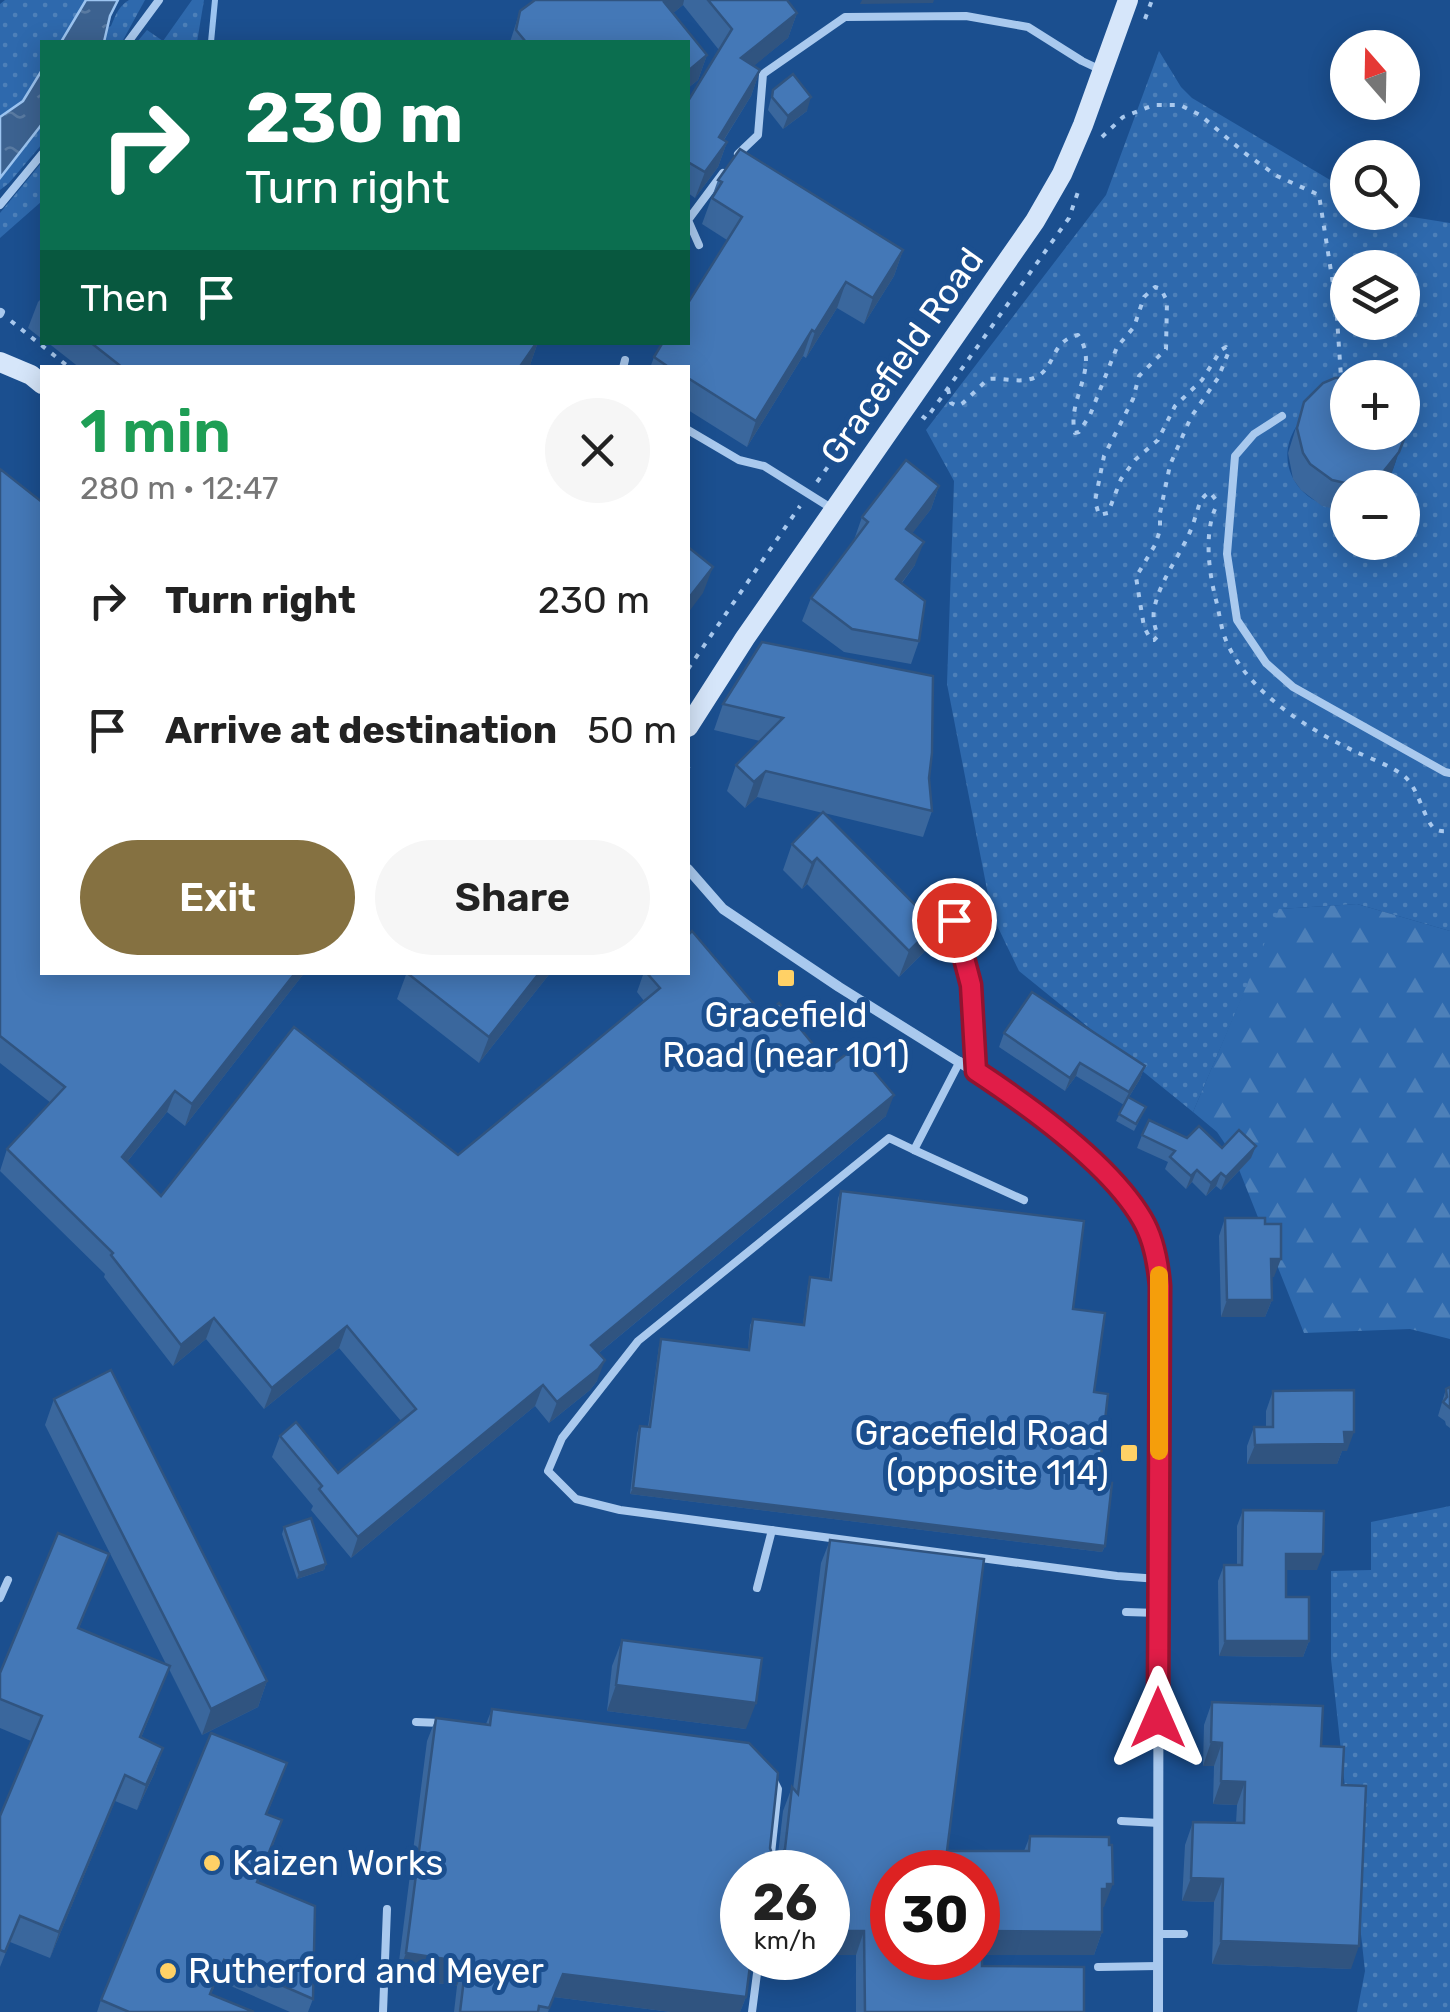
<!DOCTYPE html>
<meta charset="utf-8">
<style>
body{margin:0;font-family:Rubik,sans-serif;background:#f6f6f6;color:#222;height:100vh;display:flex;flex-direction:column;font-size:38px;white-space:nowrap}
*{box-sizing:border-box;margin:0}
p{font-size:32px;color:#767676}
.icon{flex:none;width:55px;height:55px;fill:none;stroke:currentColor;stroke-width:2;stroke-linecap:round;stroke-linejoin:round}
.map{position:relative;flex:1;overflow:hidden}
.panel{position:absolute;left:40px;top:365px;width:650px;height:610px;display:flex;flex-direction:column;background:#fff;border-radius:0px;box-shadow:0 5px 25px #0003}
.panel>*{flex:none}
.top-card{position:absolute;left:40px;top:40px;width:650px;height:305px;border-radius:0px;box-shadow:0 5px 25px #0003;background:#0b6e4f;color:#fff;overflow:hidden}
.needle{width:65px;rotate:340deg}
.tools{position:absolute;left:1330px;top:30px;display:grid;gap:20px}
.tools a{display:grid;place-items:center;width:90px;height:90px;border-radius:50%;background:#fff;box-shadow:0 5px 25px #0003;font-size:50px}
.speed{position:absolute;left:720px;top:1850px;display:flex;gap:20px;font-size:50px;font-weight:700;text-align:center}
.speed>*{display:grid;place-content:center;width:130px;height:130px;border-radius:50%;background:#fff;box-shadow:0 5px 25px #0003;line-height:1}
.speed small{font-size:25px;font-weight:400}
.speed .limit{border:15px solid #d22;background:#fff;color:#111}
.pin{position:absolute;display:grid;place-items:center;width:85px;height:85px;color:#fff;margin:-42px;border:5px solid #fff;border-radius:50%;box-shadow:0 2px 10px #0007}
.me{position:absolute;width:110px;margin:-55px;rotate:0deg;stroke-linejoin:round;filter:drop-shadow(0 0 8px #0008)}
.turn{display:flex;align-items:center;gap:35px;height:210px;padding:0 40px;font-size:45px}
.turn .icon{width:130px;height:130px;stroke-width:2.5}
.turn b{display:block;font-size:70px;line-height:85px}
.then{display:flex;align-items:center;height:95px;padding:0 40px;background:#0003;gap:20px;font-size:38px}
.round{display:grid;place-items:center;flex:none;width:105px;height:105px;border-radius:52px;background:#f6f6f6}
.overview{display:flex;align-items:center;justify-content:space-between;height:170px;padding:0 40px}
h1{font-size:60px;font-weight:600;line-height:75px;color:#1e9e55}
.button{display:flex;gap:20px;margin-top:auto;padding:20px 40px}
.button a{flex:1;height:115px;border-radius:60px;background:#857141;color:#fff;font-size:40px;font-weight:600;line-height:115px;text-align:center}
.button a+a{background:#f6f6f6;color:#222}
ul{padding:0;list-style:none}
li{display:flex;align-items:center;gap:30px;height:130px;padding:0 40px}
li div{flex:1}
li b{display:block;font-size:38px}
li em{font-style:normal}
.map>svg:first-child{display:block}
</style>
<div class="map">
<svg width="1450" height="2012" viewBox="0 0 1450 2012">
<defs>
<pattern id="grass-dots" width="8" height="8" patternUnits="userSpaceOnUse" patternTransform="scale(2.5)"><rect width="8" height="8" fill="#2e69ad"/><path d="M2 2h.1M6 6h.1" fill="none" stroke="#4d80b9" stroke-width="1.8" stroke-linecap="round"/></pattern>
<pattern id="forest-firs" width="22" height="20" patternUnits="userSpaceOnUse" patternTransform="scale(2.5)"><rect width="22" height="20" fill="#2e69ad"/><path d="M5 1l3.5 6h-7zM16 11l3.5 6h-7z" fill="#4d80b9"/></pattern>
<pattern id="water-ripples" width="26" height="14" patternUnits="userSpaceOnUse" patternTransform="scale(2.5)"><rect width="26" height="14" fill="#3c6290"/><path d="M2 4q2-2 4 0t4 0M15 11q2-2 4 0t4 0" fill="none" stroke="#597aa1"/></pattern>
</defs>
<rect width="100%" height="100%" fill="#1b4f8f"/>
<g fill="url(#grass-dots)" fill-rule="evenodd">
<polygon points="5,0 86,0 61,42 42,42 42,70 23,101 0,117 0,4"/>
<path d="M129 0H145L122 42H104L107 28 111 26C116 14 119 6 129 0Z"/>
<polygon points="192,0 204,0 197,42 137,42 147,30 163,41"/>
<path d="M1159 51 1181 87 1192 98 1347 190 1348 212 1387 213 1450 223V931L1357 904 1280 909 1193 1112 1019 971 992 915 947 684 954 481 926 430 1106 195ZM1348 268H1402V322H1348ZM1348 378H1402C1402 415 1405 455 1384 487L1402 488V542H1348L1347 508C1304 510 1271 467 1296 427 1308 408 1331 393 1348 378Z"/>
<polygon points="42,124 42,144 9,183 0,190 0,178"/>
<polygon points="42,162 42,201 0,238 0,213"/>
<polygon points="1450,1506 1450,2012 1357,2012 1365,1971 1331,1659 1331,1571 1371,1570 1371,1522"/>
</g>
<polygon fill="url(#forest-firs)" points="1357,904 1450,931 1450,1339 1410,1329 1304,1333 1234,1157 1217,1132 1193,1112 1279,909"/>
<g fill="url(#water-ripples)" stroke="#9cc4f0" stroke-width="2.5">
<polygon points="86,0 118,0 110,16 104,42 61,42"/>
<polygon points="42,70 42,124 0,178 0,117 23,101"/>
</g>
<g fill="none" stroke-linecap="round" stroke-linejoin="round">
<polyline stroke="#9cc4f0" stroke-width="6" points="211,42 215,0"/>
<g stroke="#a9c9ee" stroke-width="4" stroke-dasharray="5 8" stroke-linecap="butt">
<polyline points="1145,19 1152,0"/>
<polyline points="1102,137 1123,117 1154,105 1180,105 1200,115 1246,154 1277,176 1319,195 1336,303 1341,377 1336,381"/>
<polyline points="11,321 70,368"/>
<path d="M948 389 951 403 957 406 963 403 988 379C1004 377 1022 385 1038 376 1056 365 1051 341 1078 335 1101 367 1066 400 1075 433L1079 432 1090 415 1117 347 1134 327 1144 297 1155 287 1161 289 1167 301 1166 349 1139 376 1133 399 1104 456 1095 501 1099 515 1108 513 1121 479 1135 460 1158 440 1175 406 1202 380 1221 350 1226 347 1229 351 1218 378 1191 417 1170 465 1160 513V530L1155 545 1136 577 1144 627 1151 640H1154L1158 636C1154 625 1152 616 1155 605 1163 573 1186 549 1195 518 1199 507 1199 498 1210 492L1216 500"/>
<polyline points="922,416 926,419 1069,218 1080,186"/>
<polyline points="817,482 882,391 889,396"/>
<path d="M1215 509C1204 535 1209 573 1216 600 1220 615 1221 631 1228 645 1251 694 1308 729 1356 752 1370 758 1393 767 1404 776 1419 788 1424 821 1435 829 1440 832 1445 831 1450 831"/>
<polyline points="688,669 800,506"/>
<polyline points="688,768 689,769"/>
</g>
<g stroke="#a9c9ee" stroke-width="8">
<polyline points="128,42 159,0"/>
<polyline points="738,154 758,135 763,74 845,17 966,16 1028,27 1082,61 1099,69"/>
<polyline points="0,205 42,154"/>
<polyline points="699,245 688,220 723,173"/>
<polyline points="0,314 1,312"/>
<polyline points="623,368 625,360"/>
<polyline points="1282,416 1254,434 1235,456 1227,554 1237,620 1266,663 1293,687 1445,772 1450,773"/>
<polyline points="688,430 739,460 764,466 831,508"/>
<polyline points="954,920 971,985 976,1071"/>
<polyline points="960,1061 914,1150 889,1138 638,1341 562,1438 548,1471 576,1499 620,1510 1117,1576 1159,1579"/>
<polyline points="914,1150 1024,1200"/>
<polyline points="757,1588 772,1530"/>
<polyline points="0,1598 8,1580"/>
<polyline points="1126,1612 1158,1613"/>
<polyline points="416,1722 441,1723"/>
<polyline points="1121,1821 1159,1823"/>
<polyline points="769,1872 778,1789 773,1779"/>
<polyline points="1158,1934 1184,1934"/>
<polyline points="1098,1967 1158,1966"/>
<polyline points="383,2012 387,1909"/>
<polyline points="752,2012 759,1958"/>
</g>
<polyline stroke="#a9c9ee" stroke-width="10" points="688,869 723,909 839,987 1015,1097 1082,1151 1122,1191 1143,1221 1153,1245 1159,1286 1158,2012"/>
<g stroke="#d6e6fa" stroke-width="20">
<polyline points="0,362 31,375 42,384"/>
<polyline points="688,727 745,638 1035,221 1062,174 1083,125 1128,0"/>
</g>
</g>
<g fill="#3a679d">
<polygon points="535,0 787,0 797,13 788,38 753,66 760,70 751,96 724,140 727,142 718,167 695,198 688,193 688,101 719,50 683,5 673,13 707,55 698,80 688,88 688,42 510,42 520,11"/>
<polygon points="773,90 807,111 783,129 768,110"/>
<polygon points="718,180 903,250 894,276 864,324 837,308 806,358 803,356 747,447 688,410 688,368 650,368 654,357 727,240 702,224"/>
<polygon points="42,298 42,339 28,328 38,302"/>
<polygon points="47,342 538,342 529,368 80,368"/>
<polygon points="1304,402 1390,478 1382,488 1348,488 1348,507 1335,509 1322,506 1301,490 1293,479 1288,453"/>
<polygon points="0,469 42,972 305,972 185,1126 167,1112 127,1162 161,1196 458,1155 644,1001 637,992 644,972 688,972 764,1016 831,1066 886,1116 599,1353 597,1381 590,1390 549,1423 535,1406 351,1558 311,1510 313,1506 272,1457 280,1436 338,1473 401,1421 339,1348 264,1409 206,1339 173,1366 104,1277 105,1274 0,1171 7,1149 51,1103 0,1063"/>
<polygon points="939,486 931,509 912,533 915,565 902,583 919,641 911,664 844,652 802,621 811,598 854,540 862,517"/>
<polygon points="762,642 929,778 932,811 923,837 824,813 935,925 926,950 899,977 807,884 802,889 783,870 792,844 823,813 757,797 745,808 727,791 736,765 760,741 714,730 723,704"/>
<polygon points="407,972 551,972 479,1063 397,999"/>
<polygon points="1004,1033 1145,1066 1140,1079 1129,1097 1146,1107 1134,1131 1116,1121 1124,1105 1076,1076 1065,1091 999,1047"/>
<polygon points="1142,1135 1187,1138 1251,1158 1221,1190 1216,1186 1206,1196 1192,1182 1186,1189 1165,1169 1168,1162 1137,1148"/>
<polygon points="841,1191 1073,1309 1094,1392 1098,1482 1105,1546 1102,1552 630,1494 637,1433 640,1426 648,1427 659,1346 661,1339 748,1350 750,1325 753,1319 803,1325 808,1284 810,1277 829,1279 838,1198"/>
<polygon points="1225,1218 1265,1224 1274,1277 1271,1277 1272,1300 1265,1317 1221,1317 1219,1236"/>
<polygon points="1450,1387 1450,1428 1446,1425 1445,1421 1438,1416 1446,1389"/>
<polygon points="1273,1391 1347,1451 1342,1451 1337,1464 1247,1464 1247,1446 1254,1427 1266,1427 1266,1411"/>
<polygon points="54,1399 267,1681 258,1707 202,1735 169,1669 141,1738 163,1748 154,1774 137,1810 115,1801 50,1958 10,1942 0,1967 0,1816 31,1741 0,1728 0,1673 109,1554 79,1628 166,1664 45,1425"/>
<polygon points="1243,1510 1317,1570 1286,1570 1286,1597 1309,1641 1303,1657 1219,1656 1218,1581 1224,1565 1237,1565 1237,1526"/>
<polygon points="284,1527 326,1564 324,1570 297,1579 282,1534"/>
<polygon points="830,1540 947,1851 1024,1851 1030,1836 1104,1907 1102,1907 1102,1932 1094,1955 982,1955 982,1966 1084,2012 856,2012 856,1955 742,1872 746,1997 740,2012 671,2012 554,1997 548,2012 454,2012 457,1986 397,1977 427,1741 436,1718 486,1724 492,1709 770,1848 772,1854 778,1855 783,1811 792,1787 793,1789 821,1563"/>
<polygon points="622,1640 746,1729 607,1711 612,1666"/>
<polygon points="1212,1702 1321,1746 1342,1785 1351,1969 1212,1964 1214,1902 1182,1901 1185,1845 1193,1822 1236,1823 1237,1805 1213,1804 1214,1766 1203,1766 1204,1725"/>
<polygon points="280,1782 267,1814 275,1840 258,1883 313,1999 308,2012 290,2012 217,1980 211,1994 254,2012 97,2012 101,2000"/>
</g>
<g fill="#305480">
<polygon points="667,0 684,0 683,5 655,28 664,2"/>
<polygon points="862,0 934,0 933,3 860,4"/>
<polygon points="797,13 788,38 732,84 741,58"/>
<polygon points="707,55 698,80 688,88 688,71"/>
<polygon points="760,70 751,96 710,162 719,137"/>
<polygon points="811,97 807,111 783,129 788,116"/>
<polygon points="727,142 718,167 695,198 705,172"/>
<polygon points="903,250 894,276 864,324 873,298"/>
<polygon points="846,282 837,308 806,358 815,332"/>
<polygon points="812,330 803,356 747,447 756,421"/>
<polygon points="538,342 529,368 519,368"/>
<polygon points="1399,452 1390,478 1382,488 1348,488 1348,507 1335,509 1345,483"/>
<polygon points="939,486 931,509 898,552 906,529"/>
<polygon points="924,542 915,565 887,602 896,579"/>
<polygon points="713,567 703,593 688,613 688,599"/>
<polygon points="766,771 757,797 745,808 754,782"/>
<polygon points="817,858 807,884 802,889 812,863"/>
<polygon points="935,925 926,950 899,977 909,951"/>
<polygon points="296,972 305,972 185,1126 192,1104"/>
<polygon points="540,972 551,972 479,1063 489,1037"/>
<polygon points="1080,1063 1076,1076 1065,1091 1070,1078"/>
<polygon points="1145,1066 1140,1079 1124,1105 1129,1092"/>
<polygon points="175,1091 167,1112 114,1178 122,1157"/>
<polygon points="894,1095 886,1116 583,1366 591,1345"/>
<polygon points="1256,1146 1251,1158 1221,1190 1226,1177"/>
<polygon points="1197,1170 1192,1182 1186,1189 1191,1176"/>
<polygon points="1221,1173 1216,1186 1206,1196 1211,1183"/>
<polygon points="1271,1259 1281,1259 1274,1277 1265,1277"/>
<polygon points="1227,1300 1272,1300 1265,1317 1221,1317"/>
<polygon points="214,1318 206,1339 173,1366 181,1345"/>
<polygon points="347,1326 339,1348 264,1409 272,1388"/>
<polygon points="605,1360 597,1381 590,1390 549,1423 557,1402"/>
<polygon points="543,1385 535,1406 351,1558 358,1537"/>
<polygon points="1344,1432 1354,1432 1347,1451 1342,1451 1337,1464 1247,1464 1255,1445"/>
<polygon points="633,1488 1105,1546 1102,1552 630,1494"/>
<polygon points="1286,1554 1323,1554 1317,1570 1281,1570"/>
<polygon points="326,1564 324,1570 297,1579 299,1573"/>
<polygon points="1225,1641 1309,1641 1303,1657 1219,1656"/>
<polygon points="267,1681 258,1707 202,1735 211,1709"/>
<polygon points="616,1685 756,1703 746,1729 607,1711"/>
<polygon points="1211,1742 1222,1743 1214,1766 1203,1766"/>
<polygon points="163,1748 154,1774 137,1810 146,1785"/>
<polygon points="125,1775 115,1801 50,1958 59,1932"/>
<polygon points="1221,1781 1245,1782 1237,1805 1213,1804"/>
<polygon points="1191,1878 1223,1879 1214,1902 1182,1901"/>
<polygon points="1107,1884 1113,1884 1104,1907 1101,1907 1102,1889"/>
<polygon points="828,1931 864,1931 856,1955 828,1955"/>
<polygon points="983,1931 1102,1932 1094,1955 978,1955 978,1935"/>
<polygon points="1221,1941 1359,1946 1351,1969 1212,1964"/>
<polygon points="406,1953 466,1962 457,1986 397,1977"/>
<polygon points="563,1974 746,1997 740,2012 671,2012 554,1997 547,2012"/>
</g>
<g fill="#4478b7" stroke="#305480" stroke-width="2.5">
<polygon points="535,0 667,0 664,2 707,55 688,71 688,42 526,42 516,30 520,11"/>
<polygon points="708,0 787,0 797,13 741,58 760,70 719,137 727,142 705,172 688,162 688,101 732,29"/>
<polygon points="793,74 811,97 788,116 772,97 773,90"/>
<polygon points="740,149 903,250 873,298 846,282 815,332 812,330 756,421 688,378 688,368 670,368 654,357 663,342 688,342 688,303 742,217 712,198 722,182 718,180"/>
<polygon points="90,342 537,342 519,368 123,368"/>
<polygon points="1362,377 1364,378 1348,378 1348,432 1402,432 1402,424 1404,439 1399,452 1383,472 1371,479 1345,483 1332,480 1310,464 1303,453 1297,428 1304,402 1323,383 1335,378"/>
<polygon points="906,460 939,486 906,529 924,542 896,579 925,601 919,641 852,629 811,598 868,522 862,517"/>
<polygon points="0,469 42,502 42,972 296,972 192,1104 175,1091 122,1157 161,1196 294,1027 458,1155 660,988 646,972 688,972 688,935 692,931 764,1016 779,1003 831,1066 854,1048 894,1095 591,1345 605,1360 598,1369 557,1402 543,1385 358,1537 319,1489 322,1486 280,1436 296,1422 338,1473 416,1409 347,1326 272,1388 214,1318 181,1345 111,1255 113,1253 7,1149 65,1087 0,1036"/>
<polygon points="688,547 713,567 688,599"/>
<polygon points="762,642 933,676 932,753 929,778 932,811 766,771 754,782 736,765 783,718 723,704"/>
<polygon points="823,812 935,925 909,951 817,858 812,863 792,844"/>
<polygon points="540,972 489,1037 407,973 407,972"/>
<polygon points="1032,992 1145,1066 1129,1092 1080,1063 1070,1078 1004,1033"/>
<polygon points="1128,1097 1146,1107 1136,1124 1119,1114"/>
<polygon points="1149,1120 1187,1138 1199,1126 1222,1148 1239,1130 1256,1146 1226,1177 1221,1173 1211,1183 1197,1170 1191,1176 1170,1157 1175,1151 1142,1135"/>
<polygon points="841,1191 1084,1221 1073,1309 1105,1313 1094,1392 1108,1394 1098,1482 1112,1483 1105,1546 633,1488 640,1426 650,1427 661,1339 749,1350 753,1319 804,1325 810,1277 831,1280"/>
<polygon points="1225,1218 1265,1218 1265,1224 1281,1224 1281,1259 1271,1259 1272,1300 1227,1300"/>
<polygon points="111,1370 267,1681 211,1709 54,1399"/>
<polygon points="1450,1387 1450,1408 1443,1402 1447,1397 1446,1389"/>
<polygon points="1354,1390 1354,1432 1344,1432 1345,1444 1255,1445 1254,1427 1273,1427 1273,1391"/>
<polygon points="1243,1510 1324,1511 1323,1554 1286,1554 1286,1597 1309,1597 1309,1641 1225,1641 1224,1565 1242,1565"/>
<polygon points="311,1518 326,1564 299,1573 284,1527"/>
<polygon points="58,1533 109,1554 78,1628 170,1666 140,1737 163,1748 146,1785 125,1775 59,1932 20,1916 5,1952 0,1950 0,1816 42,1716 0,1699 0,1673"/>
<polygon points="830,1540 984,1559 947,1851 1029,1851 1030,1836 1109,1837 1109,1845 1112,1845 1113,1884 1107,1884 1107,1889 1102,1889 1102,1932 983,1931 983,1935 978,1935 978,1872 892,1872 892,1958 978,1958 978,1950 982,1950 982,1966 1084,1967 1084,2012 865,2012 864,1931 828,1931 828,1872 742,1872 742,1958 751,1958 746,1997 563,1974 549,2008 539,2006 538,2012 460,2012 466,1962 406,1953 436,1718 490,1725 492,1709 749,1743 778,1773 770,1848 772,1854 780,1856 785,1849 792,1787 798,1794"/>
<polygon points="622,1640 762,1658 756,1703 616,1685"/>
<polygon points="1212,1702 1323,1706 1321,1746 1344,1747 1342,1785 1366,1786 1359,1946 1221,1941 1223,1879 1191,1878 1193,1822 1244,1823 1245,1782 1221,1781 1222,1743 1211,1742"/>
<polygon points="211,1733 287,1763 266,1814 282,1820 257,1882 315,1906 313,1999 224,1960 210,1994 254,2012 129,2012 101,2000"/>
</g>
<g fill="none" stroke-linecap="round" stroke-linejoin="round">
<defs>
<path id="route" d="M954 920 971 985 976 1071C1029 1106 1110 1164 1142 1219 1154 1239 1158 1263 1160 1286L1158 1718"/>
</defs>
<use href="#route" stroke="#92132f" stroke-width="25"/>
<use href="#route" stroke="#e11d48" stroke-width="18"/>
<polyline stroke="#f59e0b" stroke-width="18" points="1159,1275 1159,1451"/>
</g>
<g fill="#ffd166" stroke="#1b4f8f" stroke-width="4">
<rect x="776" y="968" width="20" height="20" rx="5"/>
<rect x="1119" y="1443" width="20" height="20" rx="5"/>
<circle cx="212" cy="1863" r="10"/>
<circle cx="168" cy="1971" r="10"/>
</g>
<g text-anchor="middle" dominant-baseline="central" stroke-width="10" stroke-linejoin="round" paint-order="stroke">
<g font-size="35" fill="#fff" stroke="#1b4f8f">
<text transform="translate(902 356) rotate(-55)">Gracefield Road</text>
</g>
<g font-size="35" fill="#fff" stroke="#1b4f8f" text-anchor="start">
<text x="786" y="1015" text-anchor="middle">Gracefield<tspan x="786" dy="40">Road (near 101)</tspan></text>
<text x="1109" y="1433" text-anchor="end">Gracefield Road<tspan x="1109" dy="40">(opposite 114)</tspan></text>
<text x="232" y="1863">Kaizen Works</text>
<text x="188" y="1971">Rutherford and Meyer</text>
</g>
</g>
</svg>
<div class="tools">
<a><svg class="needle" viewBox="-14 -14 28 28"><path d="M0-13l5 13h-10z" fill="#e53935"/><path d="M0 13l5-13h-10z" fill="#767676"/></svg></a>
<a><svg class="icon" aria-label="search" viewBox="0 0 24 24"><circle cx="10" cy="10" r="6"/><path d="M15 15l6 6"/></svg></a>
<a><svg class="icon" aria-label="layers" viewBox="0 0 24 24"><path d="M12 4l9 5-9 5-9-5zM3 14l9 5 9-5"/></svg></a>
<a>+</a>
<a>−</a>
</div>
<div class="speed"><div>26<small>km/h</small></div><div class="limit">30</div></div>
<div class="pin" style="left:954px;top:920px;background:#d93025"><svg class="icon" aria-label="arrive" viewBox="0 0 24 24"><path d="M6 21V4h12l-3 4 3 4H6"/></svg></div>
<svg class="me" style="left:1158px;top:1718px" viewBox="-20 -20 40 40"><path d="M0-17L14 15 0 8-14 15z" fill="#e11d48" stroke="#fff" stroke-width="4"/></svg>
<div class="top-card">
<div class="turn"><svg class="icon" aria-label="right" viewBox="0 0 24 24"><path d="M7 20v-9h11M14 6l5 5-5 5"/></svg><div><b>230 m</b>Turn right</div></div>
<div class="then">Then<svg class="icon" aria-label="arrive" viewBox="0 0 24 24"><path d="M6 21V4h12l-3 4 3 4H6"/></svg></div>
</div>
<section class="panel">
<div class="overview"><div><h1>1 min</h1><p>280 m · 12:47</p></div><a class="round"><svg class="icon" aria-label="close" viewBox="0 0 24 24"><path d="M6 6l12 12M18 6L6 18"/></svg></a></div>
<ul>
<li><svg class="icon" aria-label="right" viewBox="0 0 24 24"><path d="M7 20v-9h11M14 6l5 5-5 5"/></svg><div><b>Turn right</b></div><em>230 m</em></li>
<li><svg class="icon" aria-label="arrive" viewBox="0 0 24 24"><path d="M6 21V4h12l-3 4 3 4H6"/></svg><div><b>Arrive at destination</b></div><em>50 m</em></li>
</ul>
<div class="button"><a>Exit</a><a>Share</a></div>
</section>
</div>
